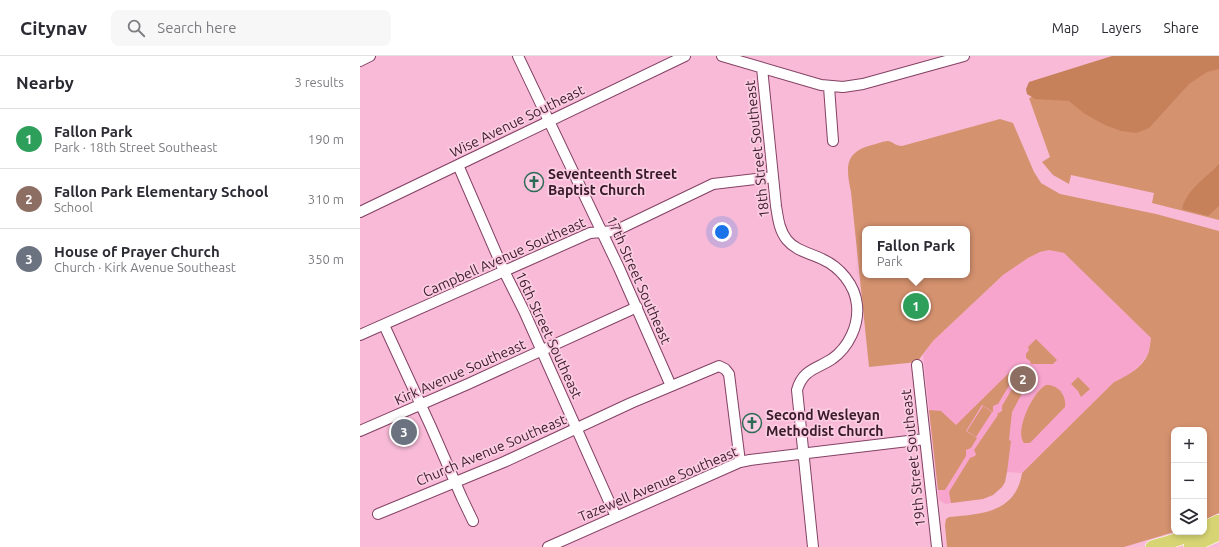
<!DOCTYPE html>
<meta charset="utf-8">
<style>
body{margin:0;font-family:Ubuntu,sans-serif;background:#f7f7f7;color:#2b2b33}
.controls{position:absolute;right:12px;bottom:12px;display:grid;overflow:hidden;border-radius:8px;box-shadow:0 2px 6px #0003}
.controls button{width:36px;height:36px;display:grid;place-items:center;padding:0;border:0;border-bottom:1px solid #e1e1e2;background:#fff;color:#2b2b33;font:20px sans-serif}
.you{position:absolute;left:362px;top:176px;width:14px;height:14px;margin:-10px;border:3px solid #fff;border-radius:50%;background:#1a73e8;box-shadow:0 0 0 6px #1a73e833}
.badge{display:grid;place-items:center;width:26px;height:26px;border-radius:50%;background:#7c3aed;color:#fff;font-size:13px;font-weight:700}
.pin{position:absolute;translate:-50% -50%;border:2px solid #fff;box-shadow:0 1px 4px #0006}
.popup{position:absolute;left:502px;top:170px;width:108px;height:52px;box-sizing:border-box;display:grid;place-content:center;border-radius:8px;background:#fff;filter:drop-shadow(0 1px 3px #0005);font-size:13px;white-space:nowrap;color:#7c7c81}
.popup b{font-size:15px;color:#2b2b33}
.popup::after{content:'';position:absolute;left:50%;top:100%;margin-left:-8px;border:8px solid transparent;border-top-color:#fff}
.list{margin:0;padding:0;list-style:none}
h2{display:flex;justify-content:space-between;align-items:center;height:52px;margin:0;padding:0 16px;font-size:17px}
h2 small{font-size:13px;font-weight:400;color:#7c7c81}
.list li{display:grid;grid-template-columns:26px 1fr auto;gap:12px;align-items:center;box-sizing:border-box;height:60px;padding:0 16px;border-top:1px solid #e1e1e2}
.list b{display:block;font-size:15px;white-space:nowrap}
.list p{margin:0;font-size:13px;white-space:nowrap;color:#7c7c81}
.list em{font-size:13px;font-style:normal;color:#7c7c81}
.icon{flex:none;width:22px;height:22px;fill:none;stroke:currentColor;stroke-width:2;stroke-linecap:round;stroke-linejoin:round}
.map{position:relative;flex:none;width:859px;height:491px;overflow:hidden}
header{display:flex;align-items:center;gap:24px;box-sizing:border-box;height:56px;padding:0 20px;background:#fff;border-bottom:1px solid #e1e1e2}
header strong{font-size:19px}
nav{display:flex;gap:22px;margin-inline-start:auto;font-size:14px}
.search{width:280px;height:36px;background:#f7f7f7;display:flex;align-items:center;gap:10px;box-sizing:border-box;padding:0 14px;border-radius:8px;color:#7c7c81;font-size:15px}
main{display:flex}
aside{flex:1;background:#fff}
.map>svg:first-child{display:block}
.built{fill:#f8a5ce}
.green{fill:#d5926f;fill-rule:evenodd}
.forest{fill:#c6805a}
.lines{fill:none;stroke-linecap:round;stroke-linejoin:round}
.minor-casing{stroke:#834164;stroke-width:12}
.major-casing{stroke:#fff;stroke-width:14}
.minor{stroke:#fff;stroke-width:10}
.major{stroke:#d7d573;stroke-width:13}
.labels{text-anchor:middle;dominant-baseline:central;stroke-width:3.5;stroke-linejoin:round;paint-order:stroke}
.street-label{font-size:14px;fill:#381b2a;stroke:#fccce2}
.poi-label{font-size:14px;font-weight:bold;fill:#381b2a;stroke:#fccce2;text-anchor:start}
</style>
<header>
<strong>Citynav</strong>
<div class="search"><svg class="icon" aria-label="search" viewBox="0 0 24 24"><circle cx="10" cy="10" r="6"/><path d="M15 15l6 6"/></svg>Search here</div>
<nav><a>Map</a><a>Layers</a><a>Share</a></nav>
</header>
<main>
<aside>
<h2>Nearby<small>3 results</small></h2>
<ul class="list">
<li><span class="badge" style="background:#2e9e5b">1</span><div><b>Fallon Park</b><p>Park · 18th Street Southeast</p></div><em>190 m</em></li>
<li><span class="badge" style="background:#8d6e63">2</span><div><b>Fallon Park Elementary School</b><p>School</p></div><em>310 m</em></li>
<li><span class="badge" style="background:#6b7280">3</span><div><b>House of Prayer Church</b><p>Church · Kirk Avenue Southeast</p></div><em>350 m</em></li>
</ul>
</aside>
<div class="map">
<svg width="859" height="491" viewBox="0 0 859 491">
<rect width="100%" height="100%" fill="#f8bad7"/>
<!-- built -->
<path class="built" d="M689 194 704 197 791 282 788 298 779 310 769 319 754 326 662 417 646 416 645 426 642 431 633 439 623 443 585 448 579 444 563 299 573 285 643 219 668 202 680 196Z"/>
<!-- green -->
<path class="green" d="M797 0H859V164L792 147 794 137 711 119 709 128 693 119 682 106 690 101 669 42Z
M640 63 653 67 674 116 681 127 700 138 796 158 859 175V457L844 464V374H814V476L764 491H587L585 469 586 463 589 461C621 458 656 457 662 417L754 326C767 320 782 312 788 298 790 293 790 287 791 282L704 197 689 194 680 196 668 202 643 219 573 285 557 306 509 311 491 136C486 112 484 96 512 89 517 88 523 85 528 85 534 86 535 90 542 90ZM505 173H607V219H505Z
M676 283 697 304 693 308H671L670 305 666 302V298L669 294 668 291Z
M657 309 659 313 638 348 633 350V356L622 349 606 375 617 382 611 392 606 394V400L585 434H578L569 354 581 355 596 369Z
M662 316H664L665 332 652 356 649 384 651 385 647 416 645 426 642 431 633 439 623 443 591 447 589 436 610 402 615 400 616 398 614 394 638 359 637 358 642 355V350Z
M718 321 730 333 721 341 718 335 711 328Z
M686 329C698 328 707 340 705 351L671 386 669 387H664C654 376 673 335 686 329Z
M623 350 632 356 616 381 607 375Z"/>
<!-- forest -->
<path class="forest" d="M752 0H859V13L847 16 829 28 789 72 776 77 761 75 745 69 725 58 709 45 675 43 667 38 666 33 669 26Z
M859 108V150L848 160 822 153C827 133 846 122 859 108Z"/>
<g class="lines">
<defs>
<path id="minor" d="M158 0 259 212 311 330
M362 0 461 29 483 31 503 28 604 0
M0 5 10 0
M402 12 416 150C418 162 419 174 427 184 436 195 450 197 462 203 480 211 495 229 497 249 499 269 489 291 472 303 457 313 443 313 437 334L453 491
M469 31 473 85
M98 109 144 215 164 255 256 461
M0 156 325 0
M24 269 71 371 102 442 113 465
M0 279 230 177 255 175 353 128 413 121
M557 309 577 491
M0 375 108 328 277 251
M18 458 144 406 271 347 359 310 365 313 369 318 380 406
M188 491 380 406 390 404 565 383"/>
<path id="major" d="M844 472 859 465
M792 491 819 483 835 476
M830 491 859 478"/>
</defs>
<!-- minor casing -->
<use href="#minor" class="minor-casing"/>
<!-- major casing -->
<use href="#major" class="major-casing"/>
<!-- minor -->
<use href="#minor" class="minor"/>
<!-- major -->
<use href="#major" class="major"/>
</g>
<!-- icons -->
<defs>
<symbol id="church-ring" viewBox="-11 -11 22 22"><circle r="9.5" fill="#fccce2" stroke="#2e6b56" stroke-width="1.5"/><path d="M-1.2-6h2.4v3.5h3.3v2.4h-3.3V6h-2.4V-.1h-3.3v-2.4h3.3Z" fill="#2e6b56"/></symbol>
</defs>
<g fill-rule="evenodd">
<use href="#church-ring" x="163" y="115" width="22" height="22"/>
<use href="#church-ring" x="381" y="356" width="22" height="22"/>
</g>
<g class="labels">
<!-- street labels -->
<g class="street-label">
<text transform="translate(157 65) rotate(-26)">Wise Avenue Southeast</text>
<text transform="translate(397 93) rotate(-96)">18th Street Southeast</text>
<text transform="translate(144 201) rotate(-24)">Campbell Avenue Southeast</text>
<text transform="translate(279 224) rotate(66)">17th Street Southeast</text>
<text transform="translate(189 279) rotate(65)">16th Street Southeast</text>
<text transform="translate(100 316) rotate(-24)">Kirk Avenue Southeast</text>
<text transform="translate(131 394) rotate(-23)">Church Avenue Southeast</text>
<text transform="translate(553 402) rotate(-96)">19th Street Southeast</text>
<text transform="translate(298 428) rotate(-23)">Tazewell Avenue Southeast</text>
</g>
<!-- poi labels -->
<g class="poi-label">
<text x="188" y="118">Seventeenth Street<tspan x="188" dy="16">Baptist Church</tspan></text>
<text x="406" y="359">Second Wesleyan<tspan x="406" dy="16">Methodist Church</tspan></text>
</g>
</g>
</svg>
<div class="controls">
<button>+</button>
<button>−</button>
<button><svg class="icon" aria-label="layers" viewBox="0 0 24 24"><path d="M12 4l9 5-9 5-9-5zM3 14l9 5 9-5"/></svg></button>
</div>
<div class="you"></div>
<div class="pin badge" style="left:556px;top:250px;background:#2e9e5b">1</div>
<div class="popup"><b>Fallon Park</b>Park</div>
<div class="pin badge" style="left:663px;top:323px;background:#8d6e63">2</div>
<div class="pin badge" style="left:44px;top:376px;background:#6b7280">3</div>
</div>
</main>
